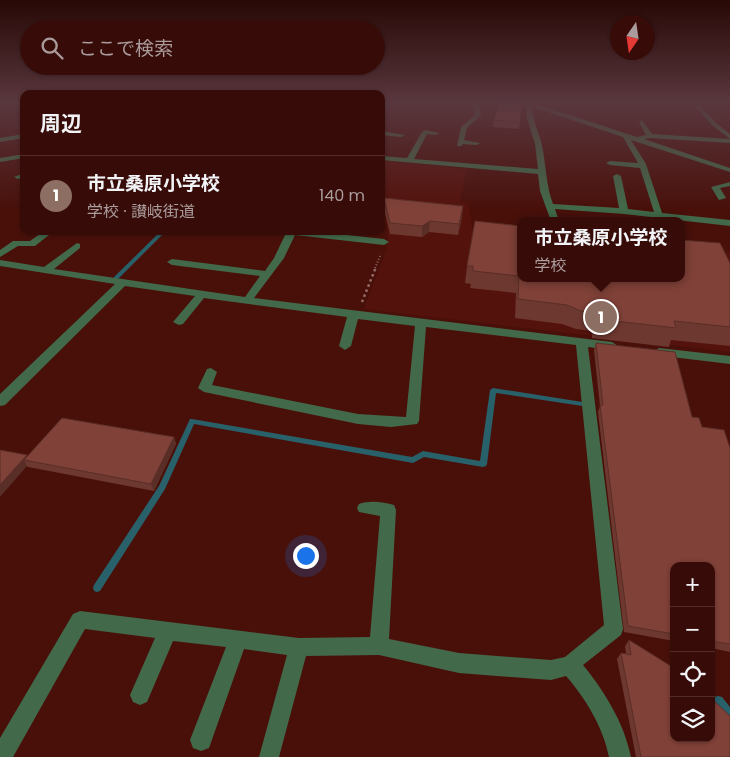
<!DOCTYPE html>
<html lang="ja">
<meta charset="utf-8">
<style>
body{margin:0;font-family:Poppins,"Noto Sans JP",sans-serif;background:#3e1512;color:#f1f3f6}
.controls{position:absolute;right:15px;bottom:15px;display:grid;overflow:hidden;border-radius:10px;box-shadow:0 1px 4px #0004}
.controls button{width:45px;height:45px;display:grid;place-items:center;padding:0;border:0;border-bottom:1px solid #512c29;background:#370c08;color:#f1f3f6;font:25px sans-serif}
.compass{position:absolute;left:610px;top:15px;width:45px;height:45px;border-radius:50%;background:#370c08;box-shadow:0 1px 4px #0004;rotate:193deg}
.you{position:absolute;left:305px;top:555px;width:18px;height:18px;margin:-12px;border:4px solid #fff;border-radius:50%;background:#1a73e8;box-shadow:0 0 0 8px #1a73e833}
.badge{display:grid;place-items:center;width:32px;height:32px;border-radius:50%;background:#54cadd;color:#fff;font-size:16px;font-weight:700}
.pin{position:absolute;translate:-50% -50%;border:2px solid #fff;box-shadow:0 1px 5px #0006}
.popup{position:absolute;left:517px;top:217px;width:168px;height:65px;box-sizing:border-box;display:grid;place-content:center;border-radius:10px;background:#370c08;filter:drop-shadow(0 1px 4px #0005);font-size:16px;white-space:nowrap;color:#aa9b9c}
.popup b{font-size:19px;color:#f1f3f6}
.popup::after{content:'';position:absolute;left:50%;top:100%;margin-left:-10px;border:10px solid transparent;border-top-color:#370c08}
.list{margin:0;padding:0;list-style:none}
h2{display:flex;justify-content:space-between;align-items:center;height:65px;margin:0;padding:0 20px;font-size:21px}
h2 small{font-size:16px;font-weight:400;color:#aa9b9c}
.list li{display:grid;grid-template-columns:32px 1fr auto;gap:15px;align-items:center;box-sizing:border-box;height:80px;padding:0 20px;border-top:1px solid #512c29}
.list b{display:block;font-size:19px;white-space:nowrap}
.list p{margin:0;font-size:16px;white-space:nowrap;color:#aa9b9c}
.list em{font-size:16px;font-style:normal;color:#aa9b9c}
.icon{flex:none;width:28px;height:28px;fill:none;stroke:currentColor;stroke-width:2;stroke-linecap:round;stroke-linejoin:round}
.map{position:relative;flex:none;width:730px;height:757px;overflow:hidden}
.search{position:absolute;background:#370c08;box-shadow:0 1px 4px #0004;left:20px;top:20px;width:365px;height:55px;display:flex;align-items:center;gap:12px;box-sizing:border-box;padding:0 18px;border-radius:28px;color:#aa9b9c;font-size:19px}
.panel{position:absolute;background:#370c08;box-shadow:0 1px 4px #0004;left:20px;top:90px;width:365px;height:145px;border-radius:10px}
.map>svg:first-child{display:block}
.built{fill:#54120c}
.lines{fill:none;stroke-linecap:round;stroke-linejoin:round}
.stream{fill:#29616a;fill-rule:evenodd}
.path-far1{stroke:#946c67;stroke-width:2;stroke-dasharray:1 2;stroke-linecap:butt}
.path{stroke:#946c67;stroke-width:2.5;stroke-dasharray:2.5 3;stroke-linecap:butt}
.street{fill:#42694a;fill-rule:evenodd}
.wall{fill:#6d3830}
.shaded-wall{fill:#592e27}
.building{fill:#7f4138;stroke:#592e27}
</style>
<div class="map">
<svg width="730" height="757" viewBox="0 0 730 757">
<rect width="100%" height="100%" fill="#49100a"/>
<!-- built -->
<path class="built" d="M381 160 467 169 460 202 468 203 473 231 521 235V278H681L688 248 730 252V352L364 309 388 246 387 223 381 222Z"/>
<g class="lines">
<!-- stream -->
<path class="stream" d="M396 103H400L385 108 383 113 381 114 383 106Z
M161 231H166L118 279H114V277Z
M493 388 589 403 592 405 589 407 496 393 487 464 486 466 483 467 424 457 413 463 194 424 165 489 100 591 97 592 94 591 93 588 94 585 159 486 190 419H192L412 457 423 451 480 461 490 390Z
M718 696 722 697 730 707V720C723 717 716 708 713 701L714 697Z"/>
<!-- path-far1 -->
<path class="path-far1" d="M375 268 381 254"/>
<!-- path -->
<path class="path" d="M362 302 376 267"/>
<!-- street -->
<path class="street" d="M473 103H479L481 115 467 128 464 140 480 143 477 145 463 144 461 146H457L461 127 475 115Z
M524 103H533L637 137 646 135 639 122 642 120 652 134 730 139V143L650 138 644 139 730 168V172L631 140 646 164 662 213 730 220V226L624 214 555 209 559 221H551L540 191 538 174 381 160V156L407 158 422 132 425 130 439 133 436 135 427 134 414 159 538 169 535 144 526 115 527 105ZM533 107 623 137 638 163 610 161 606 163 610 165 640 168 654 212 628 209 621 176 617 174 613 176 619 208 553 204C546 185 546 165 542 145 539 132 532 121 533 107Z
M692 103H698L716 123 730 134V139L712 125Z
M381 131 405 135 402 137 381 135Z
M24 134V138L0 142V138Z
M24 154V158L0 162V158Z
M24 173V178L18 179 14 177Z
M730 182V186L720 188 726 198 719 200 711 187Z
M44 231H54L35 246H18L0 257V250L13 241H30Z
M287 231H310L384 239 389 242 384 245 295 235 284 258 254 298 612 342 618 346 612 350 588 347 623 629 621 635 583 665C605 692 624 723 631 757H609C603 727 586 699 566 676L551 680 459 673 379 655 306 656 279 757H259L287 655 244 649 209 748 201 751 193 748 190 740 226 647 173 641 147 702 140 705 133 702 130 695 155 638 85 629 13 757H0V738L73 614 80 611 299 638 370 637 380 516 359 512 357 508 359 504C369 500 384 502 394 505L396 510 389 639 459 653 551 660 565 657 604 625 576 345 426 327 419 421 417 424 391 427 358 424 204 392 198 388 207 369 211 368 217 372 212 385 358 414 406 417 415 326 358 319 351 346 345 350 339 346 347 317 204 298 183 324 179 325 173 322 195 296 125 286 5 405 0 406V394L115 284 0 266V260L44 267 77 243 80 244V248L54 269 245 297 260 276 172 265 167 262 172 259 265 271 274 258Z
M659 348 730 356V364L655 355 653 352Z"/>
</g>
<!-- wall -->
<path class="wall" d="M494 120 520 122 519 129 493 127Z
M384 198 462 217 458 235 429 232 422 237 390 234 384 209Z
M730 263V346L671 340 669 347 592 338V331L576 329 562 324 515 318 516 293 470 288 471 284 465 283 467 266Z
M596 343 692 417 702 427 730 448V652L711 648V566H674V641L624 632 598 412 600 406 594 350Z
M174 437 176 444 154 491 28 467 27 466 0 450 28 456Z
M629 640 730 757H636L617 659 621 653 626 654 625 646Z"/>
<!-- shaded-wall -->
<path class="shaded-wall" d="M463 206 462 217 458 235 459 224Z
M430 221 429 232 422 237V226Z
M174 437 176 444 154 491 151 484Z
M27 455 30 462 24 460 27 466 0 497V485Z"/>
<!-- building -->
<path class="building" d="M499 103H522L520 122 494 120Z
M384 198 463 206 459 224 430 221 422 226 390 223Z
M475 221 521 226V278H681V240L720 243 730 263V327L674 321 676 328 598 319 597 312 581 311 567 305 518 299 519 276 473 271V266H467Z
M596 343 675 352 692 417 699 418 702 427 724 430 730 448V644L711 641V566H674V634L628 626 600 405H603Z
M62 418 174 437 151 484 24 460Z
M0 450 27 455 0 485Z
M629 640 674 668V738H711V698L730 716V757H641L621 653 631 655Z"/>
<!-- sky -->
<linearGradient id="sky" x2="0" y2="1"><stop stop-color="#280906"/><stop offset="0.49" stop-color="#59373e"/><stop offset="1" stop-color="#59373e" stop-opacity="0"/></linearGradient>
<rect width="730" height="209" fill="url(#sky)"/>
</svg>
<div class="controls">
<button>+</button>
<button>−</button>
<button><svg class="icon" aria-label="locate" viewBox="0 0 24 24"><circle cx="12" cy="12" r="6"/><path d="M12 2v4M12 18v4M2 12h4M18 12h4"/></svg></button>
<button><svg class="icon" aria-label="layers" viewBox="0 0 24 24"><path d="M12 4l9 5-9 5-9-5zM3 14l9 5 9-5"/></svg></button>
</div>
<svg class="compass" viewBox="-18 -18 36 36"><path d="M0-13l5 13h-10z" fill="#e53935"/><path d="M0 13l5-13h-10z" fill="#aa9b9c"/></svg>
<div class="you"></div>
<div class="pin badge" style="left:601px;top:317px;background:#8d6e63">1</div>
<div class="popup"><b>市立桑原小学校</b>学校</div>
<div class="search"><svg class="icon" aria-label="search" viewBox="0 0 24 24"><circle cx="10" cy="10" r="6"/><path d="M15 15l6 6"/></svg>ここで検索</div>
<section class="panel">
<h2>周辺<small></small></h2>
<ul class="list">
<li><span class="badge" style="background:#8d6e63">1</span><div><b>市立桑原小学校</b><p>学校 · 讃岐街道</p></div><em>140 m</em></li>
</ul>
</section>
</div>
